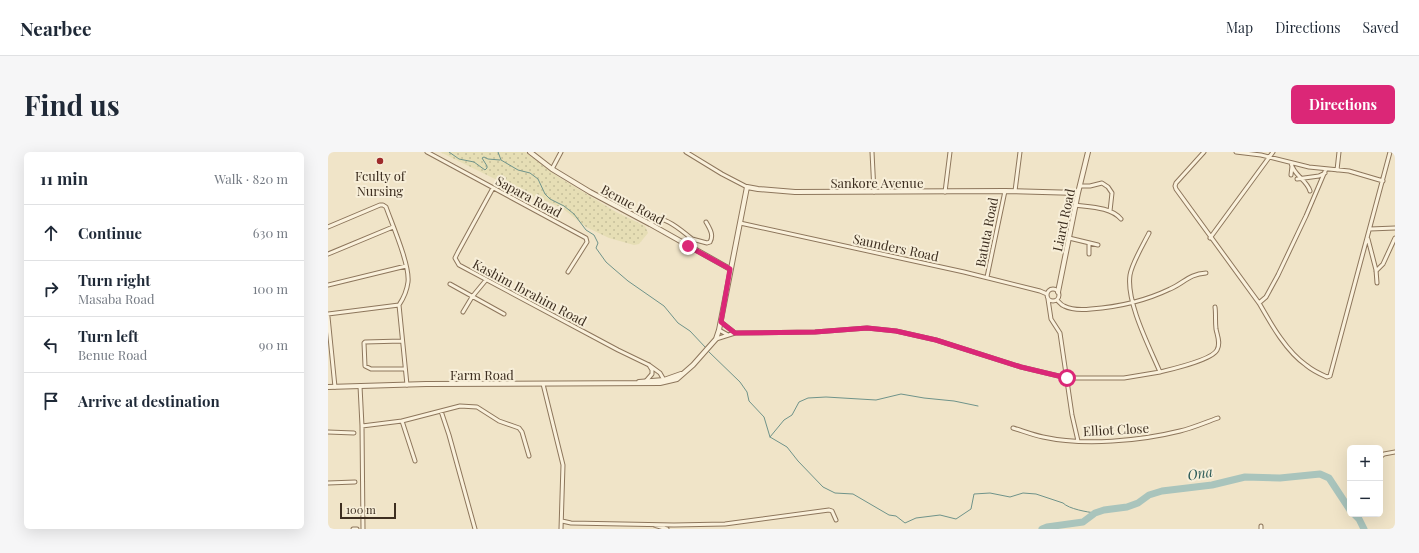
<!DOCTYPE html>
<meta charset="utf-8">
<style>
body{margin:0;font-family:"Playfair Display",serif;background:#f6f6f7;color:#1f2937}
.controls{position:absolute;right:12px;bottom:12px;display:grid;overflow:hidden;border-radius:6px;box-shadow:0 4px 16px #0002}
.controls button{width:36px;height:36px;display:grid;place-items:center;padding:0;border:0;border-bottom:1px solid #e0e1e3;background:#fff;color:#1f2937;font:20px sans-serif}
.scale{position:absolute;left:12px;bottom:10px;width:56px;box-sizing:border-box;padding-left:4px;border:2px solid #3d2e20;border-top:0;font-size:11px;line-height:14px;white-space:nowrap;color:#3d2e20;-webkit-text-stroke:3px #f7eed8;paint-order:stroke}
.stop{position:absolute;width:12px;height:12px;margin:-9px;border:3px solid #db2777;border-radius:50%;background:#fff}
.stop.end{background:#db2777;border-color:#fff;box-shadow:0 1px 4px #0008}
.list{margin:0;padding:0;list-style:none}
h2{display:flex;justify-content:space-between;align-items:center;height:52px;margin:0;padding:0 16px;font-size:17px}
h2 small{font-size:13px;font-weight:400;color:#747a83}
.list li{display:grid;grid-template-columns:26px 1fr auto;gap:12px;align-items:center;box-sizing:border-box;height:56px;padding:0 16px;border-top:1px solid #e0e1e3}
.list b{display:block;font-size:15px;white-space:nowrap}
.list p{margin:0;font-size:13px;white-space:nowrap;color:#747a83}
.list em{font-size:13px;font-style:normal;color:#747a83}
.icon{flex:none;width:22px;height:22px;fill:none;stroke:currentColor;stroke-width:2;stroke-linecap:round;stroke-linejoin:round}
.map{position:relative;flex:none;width:1067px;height:377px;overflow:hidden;border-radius:6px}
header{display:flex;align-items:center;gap:24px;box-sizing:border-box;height:56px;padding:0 20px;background:#fff;border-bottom:1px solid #e0e1e3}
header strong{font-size:19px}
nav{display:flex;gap:22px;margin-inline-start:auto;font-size:14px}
.intro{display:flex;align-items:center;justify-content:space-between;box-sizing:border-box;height:96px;padding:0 24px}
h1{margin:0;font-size:28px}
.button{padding:10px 18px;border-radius:6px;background:#db2777;color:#fff;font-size:14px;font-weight:700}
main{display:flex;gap:24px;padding:0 24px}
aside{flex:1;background:#fff;border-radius:6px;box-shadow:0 4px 16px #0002}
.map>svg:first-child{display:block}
.farmland{fill:url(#farmland-dots)}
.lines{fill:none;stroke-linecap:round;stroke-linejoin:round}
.stream{stroke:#6f938a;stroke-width:1}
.river{stroke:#a9c4bc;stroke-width:7}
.minor-casing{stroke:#8d765c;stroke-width:5}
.tertiary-casing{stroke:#8d765c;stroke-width:6}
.minor{stroke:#faf1dc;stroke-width:3}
.tertiary{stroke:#faf1dc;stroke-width:4}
.route{stroke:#db2777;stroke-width:5}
.poi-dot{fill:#9e2a2b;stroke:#f7eed8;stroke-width:1.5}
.labels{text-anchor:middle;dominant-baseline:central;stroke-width:4;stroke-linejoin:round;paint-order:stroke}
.poi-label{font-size:13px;fill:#3d2e20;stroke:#f7eed8}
.street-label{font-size:13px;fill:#3d2e20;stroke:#f7eed8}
.water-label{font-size:14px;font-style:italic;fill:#2f5d5a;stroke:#f7eed8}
</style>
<header>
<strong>Nearbee</strong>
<nav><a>Map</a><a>Directions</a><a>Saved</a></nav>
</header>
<div class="intro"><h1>Find us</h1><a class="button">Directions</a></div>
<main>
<aside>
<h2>11 min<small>Walk · 820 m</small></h2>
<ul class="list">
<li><svg class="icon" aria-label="ahead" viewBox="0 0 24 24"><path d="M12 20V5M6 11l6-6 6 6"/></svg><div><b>Continue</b></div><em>630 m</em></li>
<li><svg class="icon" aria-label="right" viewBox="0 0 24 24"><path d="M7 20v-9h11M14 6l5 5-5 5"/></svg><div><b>Turn right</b><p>Masaba Road</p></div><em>100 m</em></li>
<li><svg class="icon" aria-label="left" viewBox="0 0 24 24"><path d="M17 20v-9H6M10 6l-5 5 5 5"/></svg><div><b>Turn left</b><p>Benue Road</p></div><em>90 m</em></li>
<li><svg class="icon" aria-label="arrive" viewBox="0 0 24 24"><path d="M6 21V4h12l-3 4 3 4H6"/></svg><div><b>Arrive at destination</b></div></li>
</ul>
</aside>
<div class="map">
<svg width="1067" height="377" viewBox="0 0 1067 377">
<defs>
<pattern id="farmland-dots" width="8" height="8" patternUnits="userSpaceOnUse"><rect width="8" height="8" fill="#e6deb5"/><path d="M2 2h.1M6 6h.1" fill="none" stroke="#c6bf9b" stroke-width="1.8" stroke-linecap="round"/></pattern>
</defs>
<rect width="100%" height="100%" fill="#f0e4c8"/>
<!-- farmland -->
<path class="farmland" d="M112 0H197L229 24 288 60 317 74 320 81 311 92 306 93 281 86 258 75 234 56 169 28Z"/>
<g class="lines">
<!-- stream -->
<path class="stream" d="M121 0 131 7 146 10 157 18 159 16V14L154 6 156 5 160 7 172 8
M170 0 173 8 190 18 202 21 210 27 217 42 222 47 236 54 246 62 258 78 266 83 270 91 268 96 278 110 286 117 300 129 336 154 350 171 362 179 378 196
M380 199 412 230 419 240 421 249 436 265 442 285 459 295 470 309 495 335 507 341 525 342 561 363 568 364 577 371 588 366 612 363 628 367 643 357 646 342 662 341 682 345 695 341 708 342 735 351C741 357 759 360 767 361
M442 285 456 268 464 263 471 250 480 246 498 245 548 248 573 242 596 246 626 249 650 254"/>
<!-- river -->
<path class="river" d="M1026 362 1031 367 1036 377
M714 377 719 375 755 370 767 361 776 358 799 355 810 351 821 343 834 339 884 333 917 325 952 326 992 322 1001 326 1022 358"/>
<defs>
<path id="minor" d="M99 0 258 86 259 90 240 120
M358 0 394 22 419 35
M544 0 546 40
M876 0 848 31 847 34 848 37 931 151 938 145 950 123 978 64 998 17
M908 0 933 3 981 15 1021 19 1055 29
M963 11C965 23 979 28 982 39
M224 17 233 0
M1009 18 1011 0
M963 23 964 14
M969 27 991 24 997 21
M752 34H762L774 31 780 35 784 41 782 59
M165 36 130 100 127 106 131 113 290 198 321 213 332 221 336 228
M687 39 692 0
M617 40 622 0
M747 53C762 55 783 55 793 67
M412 71 636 120 712 139 719 142
M322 72C325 70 327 68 330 67 339 66 357 81 364 87L360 94
M0 75 52 53H55L58 55C64 72 82 113 80 130 79 138 75 147 71 153L79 233
M1042 77 1067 76
M741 86 770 93
M882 86 945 0
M364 87 379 91 382 90C386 83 382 77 378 70
M1040 87 1048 118 1049 131
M0 102 65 75
M761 102V92
M1048 119 1055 112 1067 86
M659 125 677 39
M122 132 176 162
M0 133 78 114
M719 143a6 6 0 1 1 12 0a6 6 0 1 1-12 0Z
M720 147 723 167 732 181 744 263 750 289
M729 148C731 150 733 153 736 154 744 158 754 158 763 157 791 155 817 149 842 137 856 131 861 122 878 121
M931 151C943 172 958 199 978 213 984 218 992 222 999 225L1002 224 1062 0
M135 160 144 145 158 128
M0 162 71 153
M0 165 7 235
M393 170 407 181
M391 178 400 183
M388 187 407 181 487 180 539 176 568 179 608 188 693 215 739 226H796L832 220C821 194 798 150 802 123 804 111 815 93 821 81
M74 189 37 190 36 191 37 214 43 217H77
M832 220C844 217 884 208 889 198 893 191 889 183 888 177 887 169 888 162 887 155
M318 229 324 222V218L321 213
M215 232 235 313 233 377
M32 234 34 274 35 377
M113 259 121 283 147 377
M74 269 87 309
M34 274 74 269 132 254 149 255 171 269 191 276 194 280 201 304
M685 276C695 279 705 283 715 285 756 294 812 289 852 279 865 276 878 270 890 266
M0 280 26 281
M1052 305 1056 302 1067 300
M0 331 27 330
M234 369 243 371 346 373 397 372 501 358 504 359 508 368
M326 373 339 377
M933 374V377
M25 377H29"/>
<path id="tertiary" d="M202 0 224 17 262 40 322 72 402 117
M730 140 750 41 760 0
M311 230 336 228 353 222
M0 235 98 232 332 231 349 227 365 213 388 187 391 178 419 35 430 37 467 40 677 39 750 41"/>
</defs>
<!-- minor casing -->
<use href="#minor" class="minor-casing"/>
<!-- tertiary casing -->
<use href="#tertiary" class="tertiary-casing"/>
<!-- minor -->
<use href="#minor" class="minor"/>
<!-- tertiary -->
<use href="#tertiary" class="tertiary"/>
</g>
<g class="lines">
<!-- route -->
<path class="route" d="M360 94 402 117 393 170 407 181 487 180 539 176 568 179 608 188 693 215 739 226"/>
</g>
<!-- markers -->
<circle class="poi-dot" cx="52" cy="9" r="4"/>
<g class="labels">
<!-- poi labels -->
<g class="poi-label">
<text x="52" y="23">Fculty of<tspan x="52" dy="15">Nursing</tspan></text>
</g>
<!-- street labels -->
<g class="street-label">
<text x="549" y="30">Sankore Avenue</text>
<text transform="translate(201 44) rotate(28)">Sapara Road</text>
<text transform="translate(305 52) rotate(28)">Benue Road</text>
<text transform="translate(735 68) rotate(-78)">Liard Road</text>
<text transform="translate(658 80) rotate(-79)">Batuta Road</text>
<text transform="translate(568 95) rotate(12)">Saunders Road</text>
<text transform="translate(202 140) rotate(28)">Kashim Ibrahim Road</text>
<text x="154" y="222">Farm Road</text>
<text transform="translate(788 277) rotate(-3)">Elliot Close</text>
</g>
<!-- water labels -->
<g class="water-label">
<text transform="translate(872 321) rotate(-9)">Ona</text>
</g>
</g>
</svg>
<div class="controls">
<button>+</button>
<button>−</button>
</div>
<div class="scale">100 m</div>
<div class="stop" style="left:739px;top:226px"></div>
<div class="stop end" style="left:360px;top:94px"></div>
</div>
</main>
